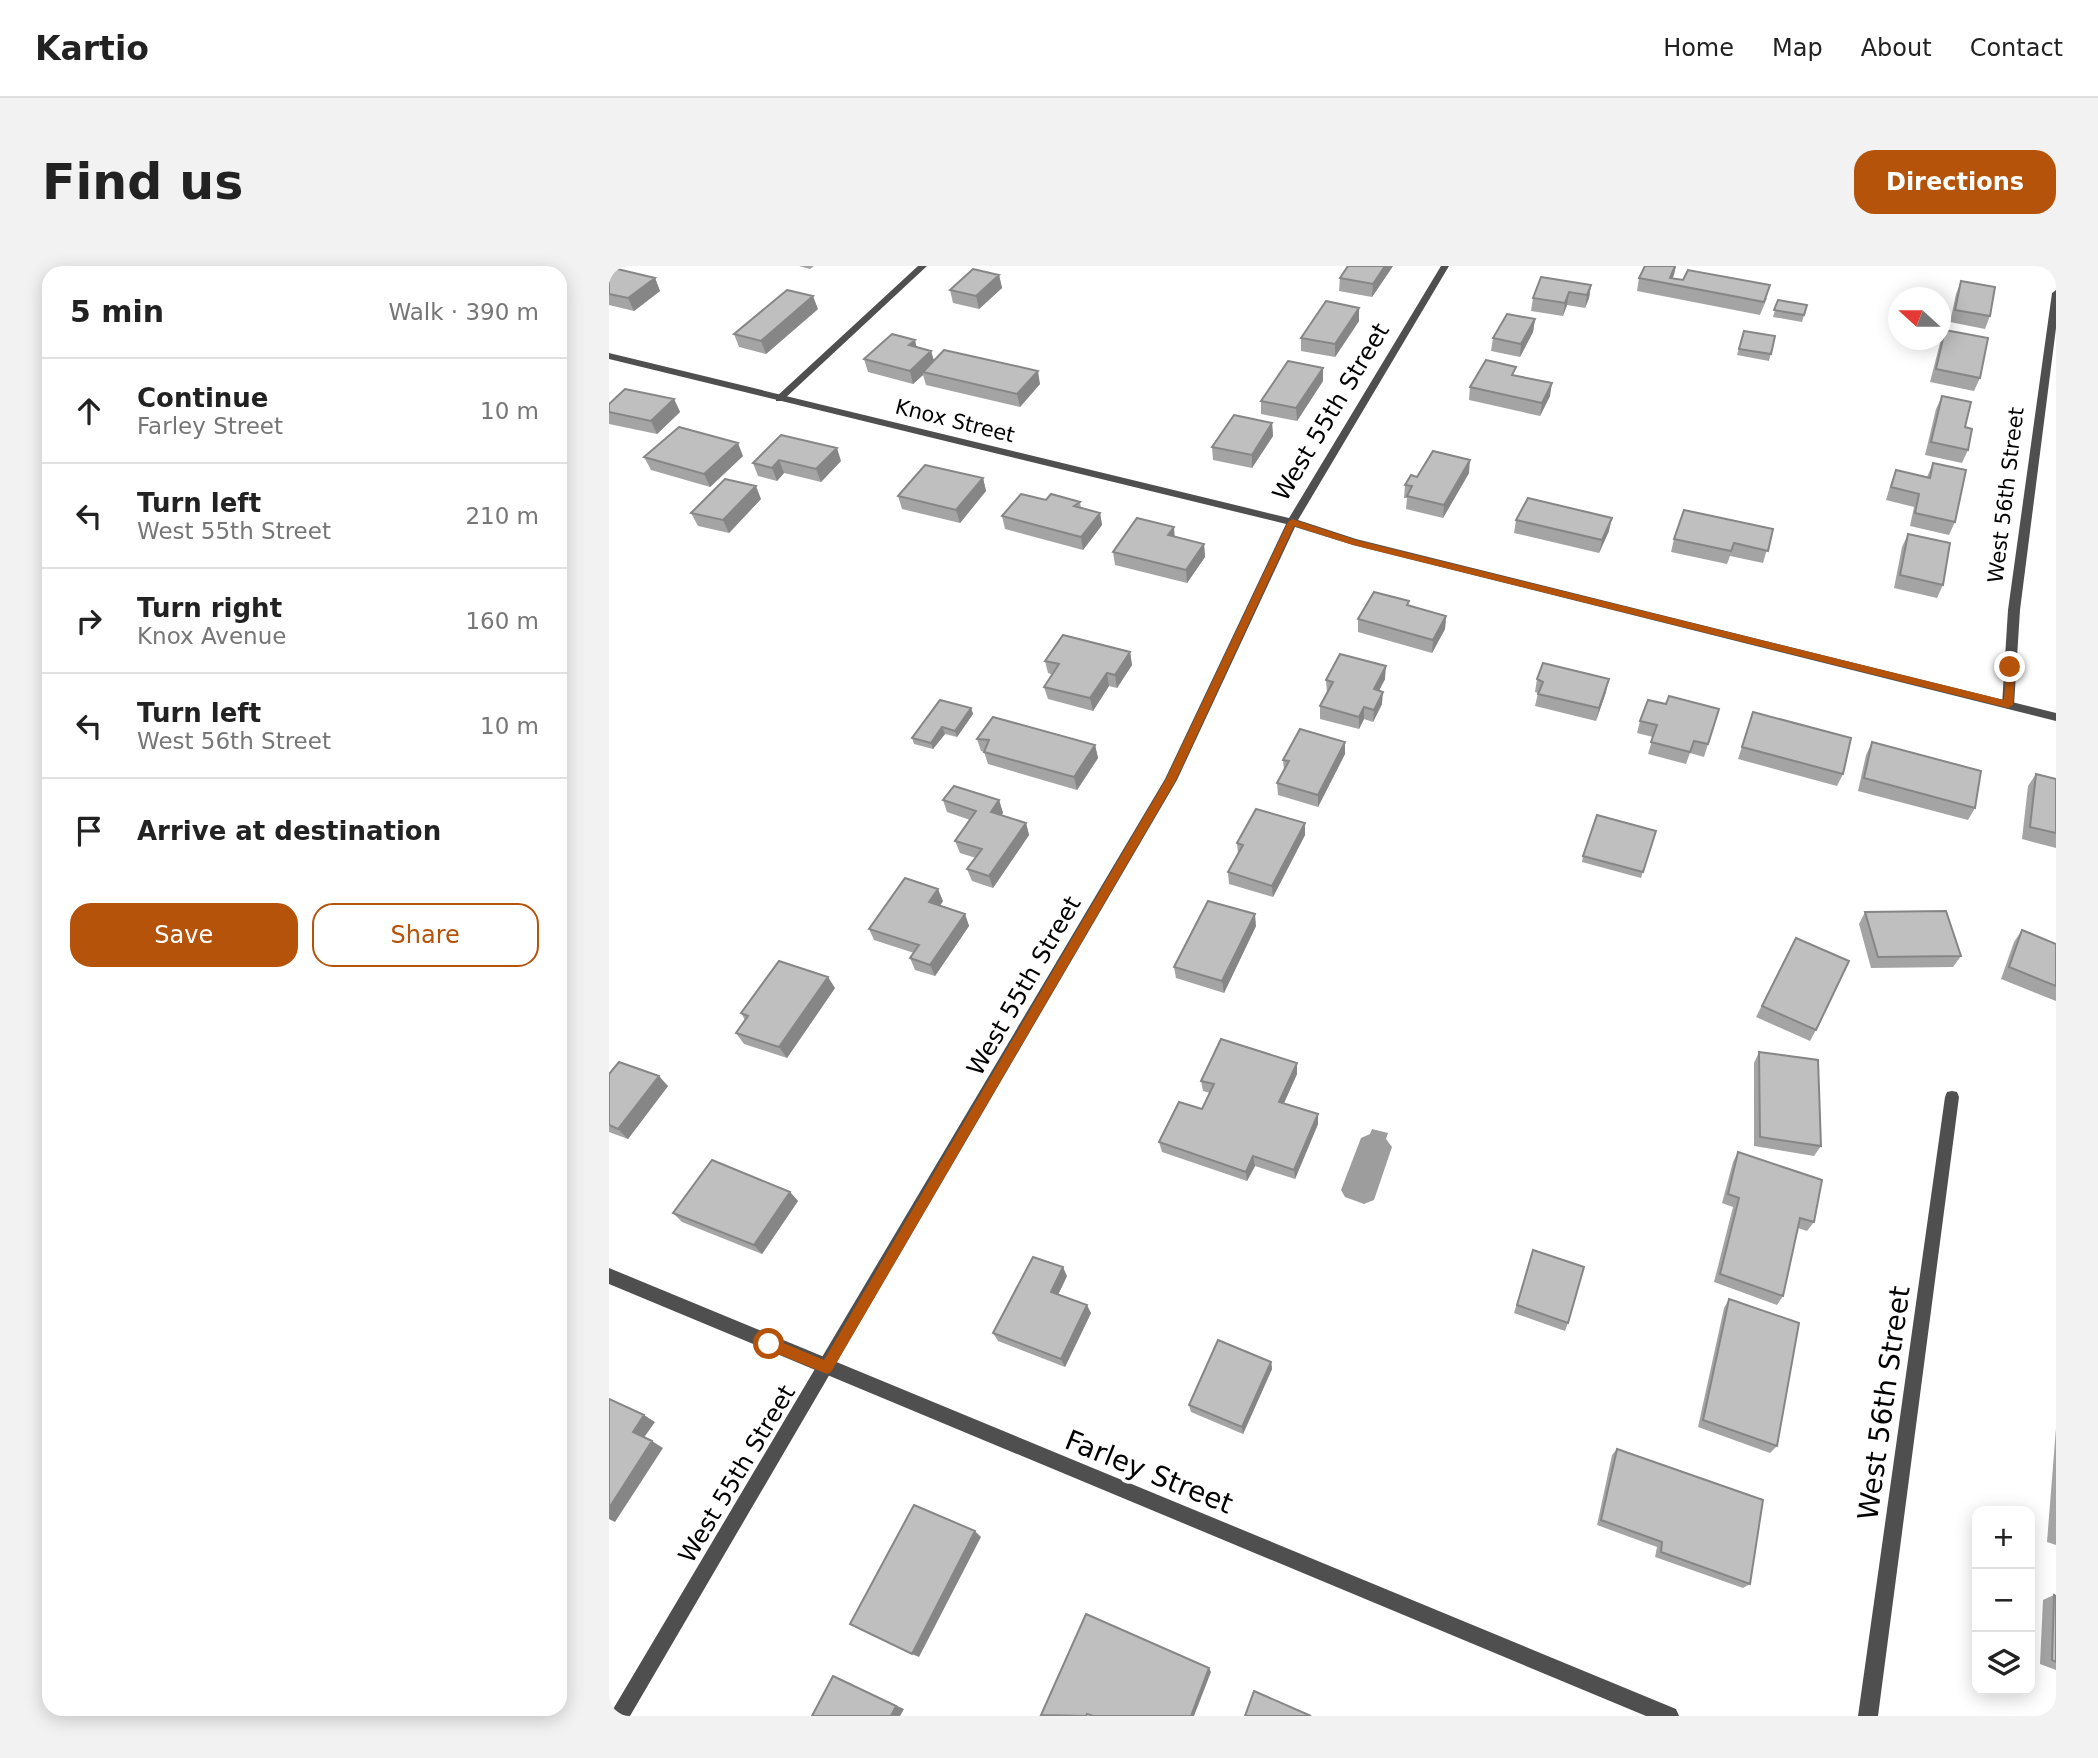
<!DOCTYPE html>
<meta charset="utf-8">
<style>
body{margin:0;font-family:"DejaVu Sans",sans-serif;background:#f2f2f2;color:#222}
.controls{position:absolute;right:21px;bottom:21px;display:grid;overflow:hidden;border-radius:14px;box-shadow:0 4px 18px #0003}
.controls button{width:63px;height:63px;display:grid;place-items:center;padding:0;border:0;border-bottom:2px solid #e0e0e0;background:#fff;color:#222;font:35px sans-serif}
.compass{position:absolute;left:1279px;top:21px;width:63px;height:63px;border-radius:50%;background:#fff;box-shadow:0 4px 18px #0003;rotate:291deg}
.stop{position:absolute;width:21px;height:21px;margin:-16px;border:5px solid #b45309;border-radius:50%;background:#fff}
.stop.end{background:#b45309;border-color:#fff;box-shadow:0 2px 7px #0008}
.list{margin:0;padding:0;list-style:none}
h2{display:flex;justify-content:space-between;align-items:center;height:91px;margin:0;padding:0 28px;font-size:30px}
h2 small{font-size:23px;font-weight:400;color:#767676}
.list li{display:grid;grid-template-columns:46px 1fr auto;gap:21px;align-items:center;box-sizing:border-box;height:105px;padding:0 28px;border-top:2px solid #e0e0e0}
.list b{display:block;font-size:26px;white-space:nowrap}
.list p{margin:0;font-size:23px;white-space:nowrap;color:#767676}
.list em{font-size:23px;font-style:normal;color:#767676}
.actions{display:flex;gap:14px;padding:21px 28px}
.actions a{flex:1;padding:16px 0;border:2px solid #b45309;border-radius:21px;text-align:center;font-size:24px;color:#b45309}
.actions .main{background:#b45309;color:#fff}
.icon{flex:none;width:38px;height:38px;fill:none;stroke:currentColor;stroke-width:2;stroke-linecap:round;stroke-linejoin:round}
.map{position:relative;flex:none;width:1447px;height:1450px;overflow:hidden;border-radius:21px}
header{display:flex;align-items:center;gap:42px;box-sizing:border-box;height:98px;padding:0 35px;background:#fff;border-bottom:2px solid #e0e0e0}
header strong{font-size:33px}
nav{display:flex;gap:38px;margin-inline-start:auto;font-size:24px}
.intro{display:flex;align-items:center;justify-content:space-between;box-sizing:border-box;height:168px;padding:0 42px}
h1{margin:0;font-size:49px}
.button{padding:18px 32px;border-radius:21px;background:#b45309;color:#fff;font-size:24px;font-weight:700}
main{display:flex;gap:42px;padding:0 42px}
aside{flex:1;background:#fff;border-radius:21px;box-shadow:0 4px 18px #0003}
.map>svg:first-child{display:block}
.water{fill:#9d9d9d}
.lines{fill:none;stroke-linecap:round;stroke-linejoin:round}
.minor{fill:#4f4f4f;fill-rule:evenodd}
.tertiary{fill:#4f4f4f;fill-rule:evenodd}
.wall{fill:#a4a4a4}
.shaded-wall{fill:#868686}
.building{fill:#bfbfbf;stroke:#868686;stroke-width:2}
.route{fill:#b45309}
.labels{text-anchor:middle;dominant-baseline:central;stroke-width:7;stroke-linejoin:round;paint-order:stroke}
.far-street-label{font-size:21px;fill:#000;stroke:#fff}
.street-label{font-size:24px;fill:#000;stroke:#fff}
.near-street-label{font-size:28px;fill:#000;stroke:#fff}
</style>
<header>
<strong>Kartio</strong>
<nav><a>Home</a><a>Map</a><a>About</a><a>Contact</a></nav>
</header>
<div class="intro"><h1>Find us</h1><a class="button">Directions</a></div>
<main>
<aside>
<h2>5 min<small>Walk · 390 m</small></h2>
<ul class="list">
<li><svg class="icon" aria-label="ahead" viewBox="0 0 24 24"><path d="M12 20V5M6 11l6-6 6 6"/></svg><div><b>Continue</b><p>Farley Street</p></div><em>10 m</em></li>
<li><svg class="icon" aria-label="left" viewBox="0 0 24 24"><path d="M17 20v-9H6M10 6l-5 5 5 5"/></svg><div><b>Turn left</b><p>West 55th Street</p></div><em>210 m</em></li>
<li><svg class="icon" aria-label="right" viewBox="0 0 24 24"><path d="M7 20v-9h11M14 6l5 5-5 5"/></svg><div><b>Turn right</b><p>Knox Avenue</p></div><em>160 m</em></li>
<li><svg class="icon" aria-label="left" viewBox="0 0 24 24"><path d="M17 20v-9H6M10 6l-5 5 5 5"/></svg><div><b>Turn left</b><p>West 56th Street</p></div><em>10 m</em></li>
<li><svg class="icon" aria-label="arrive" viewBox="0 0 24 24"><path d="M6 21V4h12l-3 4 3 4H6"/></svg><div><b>Arrive at destination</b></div></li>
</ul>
<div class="actions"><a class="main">Save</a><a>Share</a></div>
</aside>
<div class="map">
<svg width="1447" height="1450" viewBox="0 0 1447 1450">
<rect width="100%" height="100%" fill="#fff"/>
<!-- water -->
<path class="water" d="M763 863 779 867 777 873 783 881 765 934 755 938 736 931 732 924 752 872 761 868Z"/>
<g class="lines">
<!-- minor -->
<path class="minor" d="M309 0H318L173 135H167V131Z
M1447 24V62L1411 344 1405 439 1399 443 1393 439 1399 344 1443 27Z
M1343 825 1348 826 1350 831 1269 1450H1249L1336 831 1338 826Z
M0 1002 1067 1443 1070 1450H1037L0 1018Z"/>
<!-- tertiary -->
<path class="tertiary" d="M832 0H840L689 254 747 273 1447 447V455L744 279 686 261 568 514 21 1450H0L556 513 677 258 0 93V87L680 252Z"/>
</g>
<!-- wall -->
<path class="wall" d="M190 0H205L201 3Z
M784 0 763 31 730 25 731 12Z
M1036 0H1067L1063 12 1158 32 1151 49 1028 25 1030 12Z
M0 1 46 12 51 25 25 45 0 39Z
M390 9 393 22 370 43 344 37 341 24Z
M1352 15 1381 50 1376 63 1341 56 1347 28Z
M982 19 980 32 976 42 958 39 954 50 922 45 924 32Z
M1169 34 1198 39 1193 56 1164 51Z
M209 43 157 88 130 81 125 68Z
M926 53 924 66 911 91 882 85 884 72Z
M750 55 726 91 692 85V72Z
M1336 64 1371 112 1365 125 1321 116 1331 77Z
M1135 65 1166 70 1160 95 1128 89Z
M308 81 322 85 325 95 431 118 411 141 317 119 314 109 304 118 259 106 255 93Z
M714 115 688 155 652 148V135Z
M861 121 941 130 931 150 860 134Z
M1333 130 1356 161 1359 184 1353 197 1316 189 1327 143Z
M65 133 71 146 48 168 0 158V138Z
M663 157 664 170 643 202 604 194 603 181Z
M172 169 232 195 212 216 175 207 168 215 149 210 144 197Z
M134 190 101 221 42 204 35 191Z
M1324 197 1346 256 1340 269 1301 260 1305 241 1277 234 1282 217 1287 204 1318 211Z
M860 207 834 252 797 243 798 232H795L796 219 808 211Z
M374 212 377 225 351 257 293 243 289 230Z
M152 233 120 267 89 260 82 247Z
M437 234 471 236 472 242 491 247 493 259 474 284 396 263 393 250Z
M907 254 1000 265 990 287 905 267Z
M1164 263 1154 297 1121 290 1118 298 1062 286 1065 273Z
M1299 268 1334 319 1328 332 1285 322 1293 281Z
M566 271 595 278 596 291 578 317 506 299 504 286Z
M800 340 837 350 836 363 823 387 749 366V353Z
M521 386 523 399 508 422 500 420 484 445 439 433 435 421 444 409 439 407 436 395Z
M776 413 770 425 773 438 764 456 755 453 750 463 711 453V440L718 427 717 414Z
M928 413 997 426 987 455 926 440 929 427 926 426Z
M1057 438 1110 443 1095 491 1081 487 1077 498 1039 488 1044 471 1028 467 1031 455Z
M362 442 364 448 348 471 336 468 324 483 305 478 303 472Z
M1144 446 1234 508 1228 520 1129 493Z
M368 473 486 479 489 492 468 524 379 498 375 486 372 485Z
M1263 476 1366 542 1359 554 1249 525 1257 489Z
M736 488 709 541 669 529 668 517 675 505 674 494Z
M1427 508 1447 513V582L1413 573 1419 520Z
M334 534H390L394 547 392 549 417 557 420 569 384 622 363 615 358 603 367 592 351 587 346 575 361 554 338 546Z
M696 557V569L664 631 620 618 619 606 629 588 628 577Z
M1047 565 1032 612 973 596 974 590Z
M334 635 331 640 356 648 360 660 326 710 306 704 301 692 305 687 265 674 260 663Z
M1256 646 1352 690 1344 701 1262 702 1250 658Z
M647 660 615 727 567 712 565 701Z
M1413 664 1447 678V735L1392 713 1405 676Z
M1187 672 1207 764 1201 775 1147 751Z
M226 722 178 792 135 778 127 767 136 754 132 747Z
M1150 786 1212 880 1205 890 1145 880V797Z
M0 808 59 820 19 873 0 866Z
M688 808 675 837 709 858 686 913 646 900 638 915 553 886 550 876 593 843 601 827 594 825 592 815Z
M1129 886 1205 956 1198 965 1189 962 1174 1030 1168 1039 1105 1016 1124 941 1113 937 1124 896Z
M181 926 189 935 153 988 73 956 64 947Z
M924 984 959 1057 956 1065 905 1047Z
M458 1010 449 1029 482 1047 456 1101 389 1075 384 1067Z
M1120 1033 1168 1180 1161 1187 1089 1161 1115 1042Z
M662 1096 663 1103 634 1168 582 1146 580 1139Z
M1447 1162V1279L1438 1276Z
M1008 1183 1141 1318 1134 1322 1046 1291 1048 1281 988 1259 1003 1189Z
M1445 1329 1447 1330V1404L1431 1398 1434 1334Z"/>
<!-- shaded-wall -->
<path class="shaded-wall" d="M776 0H784L763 31 764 18Z
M1066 0H1067L1065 9 1061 18V12Z
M390 9 393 22 370 43 367 30Z
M46 12 51 25 25 45 19 32Z
M982 19 980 32 976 42 978 29Z
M960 26 958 39 954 50 956 37Z
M204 30 209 43 157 88 152 75Z
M750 42V55L726 91V78Z
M926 53 924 66 911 91 912 78Z
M306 74 309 87 300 79Z
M322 85 326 98 314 106V109L304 118 301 105Z
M714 102V115L688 155 687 142Z
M429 105 431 118 411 141 408 128Z
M943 117 941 130 931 150 933 137Z
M65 133 71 146 48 168 42 155Z
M663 157 664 170 643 202V189Z
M129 177 134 190 101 221 95 208Z
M228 182 232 195 212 216 207 203Z
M170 194 175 207 168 215 163 202Z
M861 194 860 207 834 252 835 239Z
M374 212 377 225 351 257 347 244Z
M147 220 152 233 120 267 114 254Z
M491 247 493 259 474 284 472 271Z
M1003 252 1000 265 990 287 993 274Z
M565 261 566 274 559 269Z
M595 278 596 291 578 317 577 304Z
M837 350 836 363 823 387 824 374Z
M521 386 523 399 508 422 506 409Z
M777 400 776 413 764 436 765 423Z
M498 407 500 420 484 445 481 432Z
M1000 413 997 426 987 455 990 442Z
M774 426 773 438 764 456 765 444Z
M755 441V453L750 463V451Z
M362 442 364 448 348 471 346 465Z
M333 461 336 468 324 483 322 477Z
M736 476V488L709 541V529Z
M486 479 489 492 468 524 465 511Z
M390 534 394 547 386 558 382 546Z
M417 557 420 569 384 622 380 610Z
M696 557V569L664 631 663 620Z
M329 623 334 635 325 648 320 636Z
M356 648 360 660 326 710 321 699Z
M646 648 647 660 615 727 613 715Z
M219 711 226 722 178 792 170 781Z
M688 797V808L671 846 670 836Z
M50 810 59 820 19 873 9 863Z
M709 848V858L686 913 685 904Z
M644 890 646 900 638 915 637 906Z
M181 926 189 935 153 988 145 979Z
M454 1001 458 1010 446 1035 442 1026Z
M478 1039 482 1047 456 1101 452 1093Z
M662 1096 663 1103 634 1168 633 1161Z
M35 1149 46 1156 34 1173 24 1166Z
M43 1175 54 1182 6 1256 0 1253V1242Z
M366 1265 372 1271 310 1391 303 1388Z
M600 1402 602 1406 585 1450H582Z
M224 1410 295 1443 291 1450H282Z"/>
<!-- building -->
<path class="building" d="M739 0H776L764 18 731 12Z
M1036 0H1066L1061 12 1074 14 1079 4 1161 19 1155 36 1030 12Z
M0 1 46 12 19 32 0 28Z
M364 3 390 9 367 30 341 24Z
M932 11 982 19 978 29 960 26 956 37 924 32Z
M1352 15 1386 21 1381 50 1346 44Z
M178 24 204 30 152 75 125 68Z
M1169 34 1198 39 1195 49 1165 44Z
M717 35 750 42 726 78 692 72Z
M898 48 926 53 912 78 884 72Z
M1336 64 1379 72 1371 112 1327 103Z
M1135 65 1166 70 1162 88 1130 83Z
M283 68 306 74 300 79 322 85 301 105 255 93Z
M335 84 429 105 408 128 314 106Z
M877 94 907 101 903 109 943 117 933 137 861 121Z
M679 95 714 102 687 142 652 135Z
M16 123 65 133 42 155 0 146V138Z
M1333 130 1362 136 1356 161 1363 163 1359 184 1322 176Z
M625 149 663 157 643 189 603 181Z
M70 161 129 177 95 208 35 191Z
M172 169 228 182 207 203 170 194 163 202 144 197Z
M824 185 861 194 835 239 798 230 803 220 796 219 802 209 808 211Z
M1324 197 1357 204 1346 256 1306 247 1310 228 1282 221 1287 204 1321 212Z
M316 199 374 212 347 244 289 230Z
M116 213 147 220 114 254 82 247Z
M412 228 437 234 442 228 471 236 465 240 491 247 472 271 393 250Z
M919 232 1003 252 993 274 907 254Z
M1075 244 1164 263 1159 285 1125 277 1122 285 1065 273Z
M528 252 565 261 559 269 595 278 577 304 504 286Z
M1299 268 1341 277 1334 319 1291 309Z
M765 326 800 335 798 339 837 350 824 374 749 353Z
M454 369 521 386 506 409 498 407 481 432 435 421 450 398 436 395Z
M731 388 777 400 765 423 774 426 765 444 755 441 750 451 711 440 724 416 717 414Z
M934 397 1000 413 990 442 929 428 934 416 928 413Z
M1060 430 1110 443 1099 478 1085 475 1081 486 1042 476 1048 459 1031 455 1039 434 1057 438Z
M331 434 362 442 346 465 333 461 322 477 303 472Z
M1144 446 1242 472 1234 508 1133 481Z
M384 451 486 479 465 511 375 486 380 474 368 473Z
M691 463 736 476 709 529 668 517 680 495 674 494Z
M1263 476 1372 505 1366 542 1255 512Z
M1427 508 1447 513V567L1421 561Z
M345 520 390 534 382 546 417 557 380 610 358 603 373 583 346 575 367 545 334 534Z
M647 543 696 557 663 620 619 606 634 579 628 577Z
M988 549 1047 565 1034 606 974 590Z
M296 612 329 623 320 636 356 648 321 699 301 692 310 679 260 663Z
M599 635 646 648 613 715 565 701Z
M1337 645 1352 690 1269 691 1256 646Z
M1413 664 1447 678V720L1400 701Z
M1187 672 1240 695 1207 764 1153 740Z
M170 695 219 711 170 781 127 767 139 750 132 747Z
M612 773 688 797 670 836 709 848 685 904 644 890 637 906 550 876 570 836 593 843 605 818 592 815Z
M1150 786 1209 794 1212 880 1151 871Z
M10 796 50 810 9 863 0 859V808Z
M1129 886 1213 914 1205 956 1191 952 1174 1030 1111 1008 1130 932 1119 928Z
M103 894 181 926 145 979 64 947Z
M924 984 975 1001 959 1057 908 1039Z
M424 991 454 1001 442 1026 478 1039 452 1093 384 1067Z
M1120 1033 1190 1057 1168 1180 1094 1154Z
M609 1074 662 1096 633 1161 580 1139Z
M0 1133 35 1149 24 1166 43 1175 0 1242Z
M1008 1183 1154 1234 1141 1318 1052 1286 1053 1276 992 1254Z
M305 1239 366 1265 303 1388 241 1358Z
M1445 1329 1447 1330V1396L1443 1394Z
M477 1348 600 1402 582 1450H484L478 1448 477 1450 432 1449Z
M224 1410 287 1440 282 1450H203Z
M645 1425 702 1450H636Z"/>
<!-- route -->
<path class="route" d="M683 253 747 274 1395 434 1397 401 1401 398 1406 401 1404 439 1399 442 744 279 685 260 567 514 222 1106 218 1108 155 1082 153 1078 160 1071 215 1094 557 513 679 256Z"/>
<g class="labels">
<!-- far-street labels -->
<g class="far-street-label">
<text transform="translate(346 155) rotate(14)">Knox Street</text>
<text transform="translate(1397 229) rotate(-83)">West 56th Street</text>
</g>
<!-- street labels -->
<g class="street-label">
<text transform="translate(722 146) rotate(-59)">West 55th Street</text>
<text transform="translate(415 720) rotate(-60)">West 55th Street</text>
<text transform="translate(128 1208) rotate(-59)">West 55th Street</text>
</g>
<!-- near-street labels -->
<g class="near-street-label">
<text transform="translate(1275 1137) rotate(-82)">West 56th Street</text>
<text transform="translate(540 1206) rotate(22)">Farley Street</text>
</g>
</g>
</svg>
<div class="controls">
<button>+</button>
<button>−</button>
<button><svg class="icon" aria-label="layers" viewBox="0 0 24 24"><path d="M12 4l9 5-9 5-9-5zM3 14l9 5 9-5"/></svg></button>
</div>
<svg class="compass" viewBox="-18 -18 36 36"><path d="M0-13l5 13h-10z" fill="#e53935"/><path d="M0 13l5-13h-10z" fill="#767676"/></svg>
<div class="stop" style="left:160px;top:1078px"></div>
<div class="stop end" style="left:1401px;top:401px"></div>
</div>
</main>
